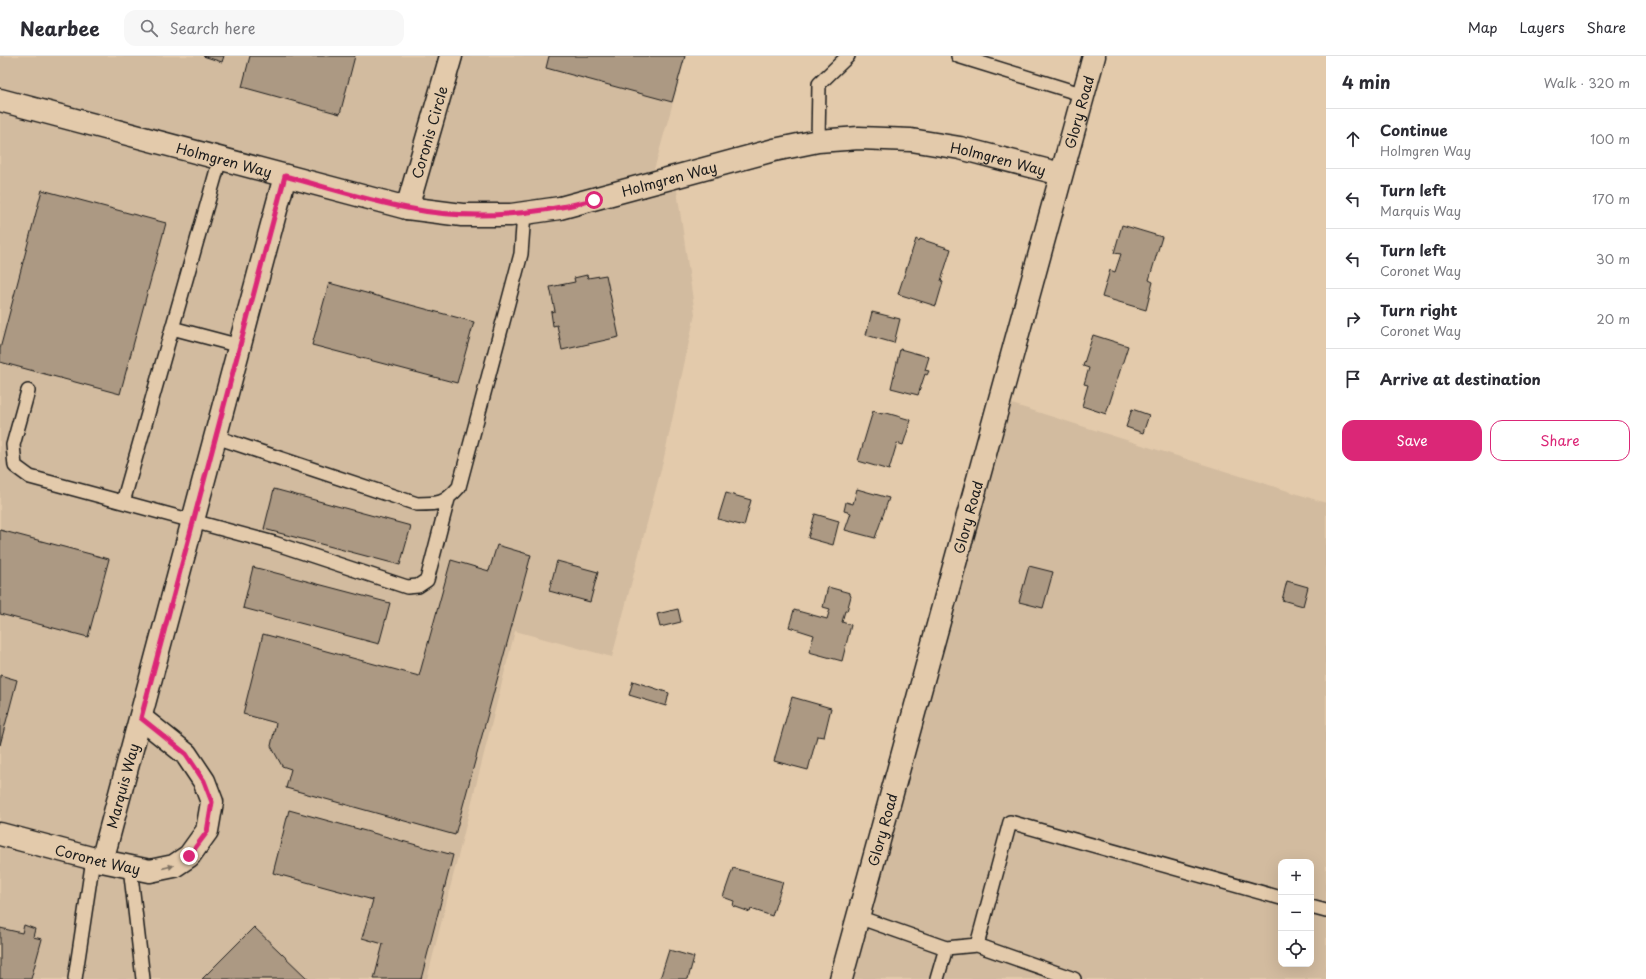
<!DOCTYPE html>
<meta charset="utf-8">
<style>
body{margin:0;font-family:"Playpen Sans",sans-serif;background:#f7f7f7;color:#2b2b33}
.controls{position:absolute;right:12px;bottom:12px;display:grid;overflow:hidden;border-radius:8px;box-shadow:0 4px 16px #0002}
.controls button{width:36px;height:36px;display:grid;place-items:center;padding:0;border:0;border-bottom:1px solid #e1e1e2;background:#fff;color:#2b2b33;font:20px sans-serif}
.stop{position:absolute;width:12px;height:12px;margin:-9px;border:3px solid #db2777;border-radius:50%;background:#fff}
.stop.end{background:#db2777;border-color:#fff;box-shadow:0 1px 4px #0008}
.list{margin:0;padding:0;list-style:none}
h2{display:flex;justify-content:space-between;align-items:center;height:52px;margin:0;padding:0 16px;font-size:17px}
h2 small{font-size:13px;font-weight:400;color:#7c7c81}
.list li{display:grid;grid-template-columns:26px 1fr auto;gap:12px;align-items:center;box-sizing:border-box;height:60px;padding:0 16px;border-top:1px solid #e1e1e2}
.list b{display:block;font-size:15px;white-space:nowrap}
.list p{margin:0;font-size:13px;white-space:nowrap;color:#7c7c81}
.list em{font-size:13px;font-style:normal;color:#7c7c81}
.actions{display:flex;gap:8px;padding:12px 16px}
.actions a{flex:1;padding:9px 0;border:1px solid #db2777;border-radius:12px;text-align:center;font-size:14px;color:#db2777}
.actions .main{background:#db2777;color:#fff}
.icon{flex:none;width:22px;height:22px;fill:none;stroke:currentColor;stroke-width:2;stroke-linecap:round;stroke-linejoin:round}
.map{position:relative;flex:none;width:1326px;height:923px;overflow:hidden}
header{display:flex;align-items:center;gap:24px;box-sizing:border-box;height:56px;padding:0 20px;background:#fff;border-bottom:1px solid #e1e1e2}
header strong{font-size:19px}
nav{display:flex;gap:22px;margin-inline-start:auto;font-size:14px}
.search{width:280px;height:36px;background:#f7f7f7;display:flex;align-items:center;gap:10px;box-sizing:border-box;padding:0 14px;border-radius:12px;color:#7c7c81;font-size:15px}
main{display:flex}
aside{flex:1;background:#fff}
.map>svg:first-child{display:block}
.built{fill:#d2bb9f;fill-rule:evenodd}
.building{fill:#ac9983;stroke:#1c1c1c}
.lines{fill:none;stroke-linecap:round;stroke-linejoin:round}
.service-casing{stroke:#1c1c1c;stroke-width:16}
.minor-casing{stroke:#1c1c1c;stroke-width:25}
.tertiary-casing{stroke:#1c1c1c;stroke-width:25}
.service{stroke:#e3caab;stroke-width:13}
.minor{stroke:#e3caab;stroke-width:22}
.tertiary{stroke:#e3caab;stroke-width:22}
.oneway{fill:#807364}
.route{stroke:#db2777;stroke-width:5}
.labels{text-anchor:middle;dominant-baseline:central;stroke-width:3;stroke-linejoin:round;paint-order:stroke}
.street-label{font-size:14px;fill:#1c1c1c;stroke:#e3caab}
</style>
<header>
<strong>Nearbee</strong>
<div class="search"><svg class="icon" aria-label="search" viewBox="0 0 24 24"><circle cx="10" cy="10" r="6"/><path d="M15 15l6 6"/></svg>Search here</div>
<nav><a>Map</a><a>Layers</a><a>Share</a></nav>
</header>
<main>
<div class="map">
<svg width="1326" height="923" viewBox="0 0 1326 923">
<rect width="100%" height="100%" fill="#e3caab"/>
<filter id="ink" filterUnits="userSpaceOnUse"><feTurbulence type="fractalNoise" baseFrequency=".025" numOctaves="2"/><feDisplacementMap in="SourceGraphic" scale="8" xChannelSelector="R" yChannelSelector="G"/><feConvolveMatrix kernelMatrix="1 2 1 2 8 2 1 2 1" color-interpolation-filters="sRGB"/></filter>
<g filter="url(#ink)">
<!-- built -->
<path class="built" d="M0 0H686L650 128 675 121 695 258 663 406 612 601 515 575 427 923H0Z
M999 344 1326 447V923H841ZM1281 806H1311V908H1281Z"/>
<!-- building -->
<path class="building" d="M203 0H224L222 6Z
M250 0H355L340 58 242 31Z
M549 0H685L672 46 546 12Z
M42 134 166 167 120 338 0 306V293Z
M1122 169 1162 181 1149 224 1153 226 1146 254 1102 241 1110 214 1115 216 1121 198 1114 197Z
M916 183 919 185 920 183 951 193 941 225 943 226 936 250 898 238Z
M587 219 588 222 606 219 619 281 562 294 557 269 553 270 551 256 555 255 550 231 575 226 574 222Z
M329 227 474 266 457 327 312 289Z
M872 256 900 263 894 287 866 279Z
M1093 279 1128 290 1106 358 1082 350 1088 329 1084 328 1089 312 1083 310Z
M900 293 929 301 925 314 929 315 927 319 925 318 918 339 891 332Z
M1132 353 1149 359 1143 377 1126 371Z
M873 355 882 358 883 356 911 364 903 389 897 387 889 414 858 405Z
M274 433 411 470 400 509 264 473Z
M857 433 889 442 875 482 845 474 851 457 844 455 846 446 853 448Z
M726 437 751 444 744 470 718 463Z
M815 458 839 465 833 489 808 482Z
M0 474 109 503 88 581 0 558Z
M497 489 531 499 455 779 286 732 291 713 282 710 271 690 276 667 243 658 263 578 419 620 451 504 489 515Z
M557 505 598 516 590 546 549 535Z
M1029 510 1053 516 1043 552 1019 546Z
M253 511 390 547 379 588 243 552Z
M1287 525 1308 531 1303 550 1282 544Z
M828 531 850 537V539L851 540 847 555H845L842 566 851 569 842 605 809 596 814 579 789 571 794 554 827 563 830 553 823 551Z
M678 553 681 566 660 571 657 558Z
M0 619 17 624 0 689Z
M633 625 669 637 666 650 629 639Z
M792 641 831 652 824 681 817 680 808 714 774 705Z
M289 754 453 799 421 923H374L383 888 362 882 373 844 273 817Z
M733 812 783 826 772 860 751 853 750 856 733 850 734 845 723 841Z
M24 869 35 873 33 881 42 883 31 923H0V872L22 877Z
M254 871 308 923H202Z
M669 894 694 901 688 923H660Z"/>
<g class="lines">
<defs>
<path id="service" d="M958 0 1084 39
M818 85 819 28 848 0
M172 272 240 290
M28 335 13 389 15 410 30 421 274 487 407 531 418 530 427 524 448 443
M216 381 417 448C440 448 444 448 459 431L521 198 524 157
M123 446 220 103
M130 811 143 923
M1311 851 1326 855
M858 861 946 892
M977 889 1074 923
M75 923 93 803
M937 923 946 892 977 889 1010 766 1281 842"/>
<g id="minor">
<path id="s1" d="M407 152 451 0"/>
<path id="s2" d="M0 778 102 805 150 815 174 810 189 800 207 775 212 746 204 725 186 698 141 662"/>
<path id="s3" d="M102 805 285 120"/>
<path id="s4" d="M841 923 1094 0"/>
</g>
<g id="tertiary">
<path id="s5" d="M0 44 407 152 462 159H511L560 152 774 94 818 85 859 82 911 84 960 92 1061 118"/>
</g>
</defs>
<!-- service casing -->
<use href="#service" class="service-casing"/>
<!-- minor casing -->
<use href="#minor" class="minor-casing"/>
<!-- tertiary casing -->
<use href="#tertiary" class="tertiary-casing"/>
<!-- service -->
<use href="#service" class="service"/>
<!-- minor -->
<use href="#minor" class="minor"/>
<!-- tertiary -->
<use href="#tertiary" class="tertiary"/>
</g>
<!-- one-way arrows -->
<defs><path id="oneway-solid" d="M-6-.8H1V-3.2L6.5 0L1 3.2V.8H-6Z"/></defs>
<use class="oneway" href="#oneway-solid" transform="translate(168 811) rotate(-13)"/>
</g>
<g class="lines" filter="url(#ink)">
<!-- route -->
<path class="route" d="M189 800 207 776 212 746 204 725 186 698 141 662 285 120C326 131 366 144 407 152 469 165 533 159 594 144"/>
</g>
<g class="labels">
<!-- street labels -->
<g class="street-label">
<text stroke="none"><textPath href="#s4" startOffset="899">Glory Road</textPath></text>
<text stroke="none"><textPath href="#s1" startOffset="79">Coronis Circle</textPath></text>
<text stroke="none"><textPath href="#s5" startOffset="1024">Holmgren Way</textPath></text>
<text stroke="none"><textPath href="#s5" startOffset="232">Holmgren Way</textPath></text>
<text stroke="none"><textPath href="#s5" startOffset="688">Holmgren Way</textPath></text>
<text stroke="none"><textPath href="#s4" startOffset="479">Glory Road</textPath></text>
<text stroke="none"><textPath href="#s3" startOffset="78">Marquis Way</textPath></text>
<text stroke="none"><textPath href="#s4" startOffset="155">Glory Road</textPath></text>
<text stroke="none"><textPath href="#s2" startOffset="101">Coronet Way</textPath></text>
</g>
</g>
</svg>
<div class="controls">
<button>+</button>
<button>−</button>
<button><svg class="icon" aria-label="locate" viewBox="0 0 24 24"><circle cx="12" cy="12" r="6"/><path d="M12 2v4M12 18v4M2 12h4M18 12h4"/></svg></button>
</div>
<div class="stop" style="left:594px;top:144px"></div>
<div class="stop end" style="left:189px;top:800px"></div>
</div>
<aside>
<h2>4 min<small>Walk · 320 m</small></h2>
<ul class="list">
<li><svg class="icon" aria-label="ahead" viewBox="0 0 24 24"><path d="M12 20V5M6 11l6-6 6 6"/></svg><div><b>Continue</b><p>Holmgren Way</p></div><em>100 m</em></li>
<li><svg class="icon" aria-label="left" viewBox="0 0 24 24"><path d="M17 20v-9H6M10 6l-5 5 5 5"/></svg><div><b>Turn left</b><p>Marquis Way</p></div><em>170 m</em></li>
<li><svg class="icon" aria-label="left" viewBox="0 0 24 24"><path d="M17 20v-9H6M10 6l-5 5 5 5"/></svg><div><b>Turn left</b><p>Coronet Way</p></div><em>30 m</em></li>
<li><svg class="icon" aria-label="right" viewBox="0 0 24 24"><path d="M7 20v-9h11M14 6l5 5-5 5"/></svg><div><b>Turn right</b><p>Coronet Way</p></div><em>20 m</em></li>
<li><svg class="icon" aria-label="arrive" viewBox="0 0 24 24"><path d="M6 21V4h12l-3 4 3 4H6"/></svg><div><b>Arrive at destination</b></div></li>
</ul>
<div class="actions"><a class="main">Save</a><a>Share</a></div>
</aside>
</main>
